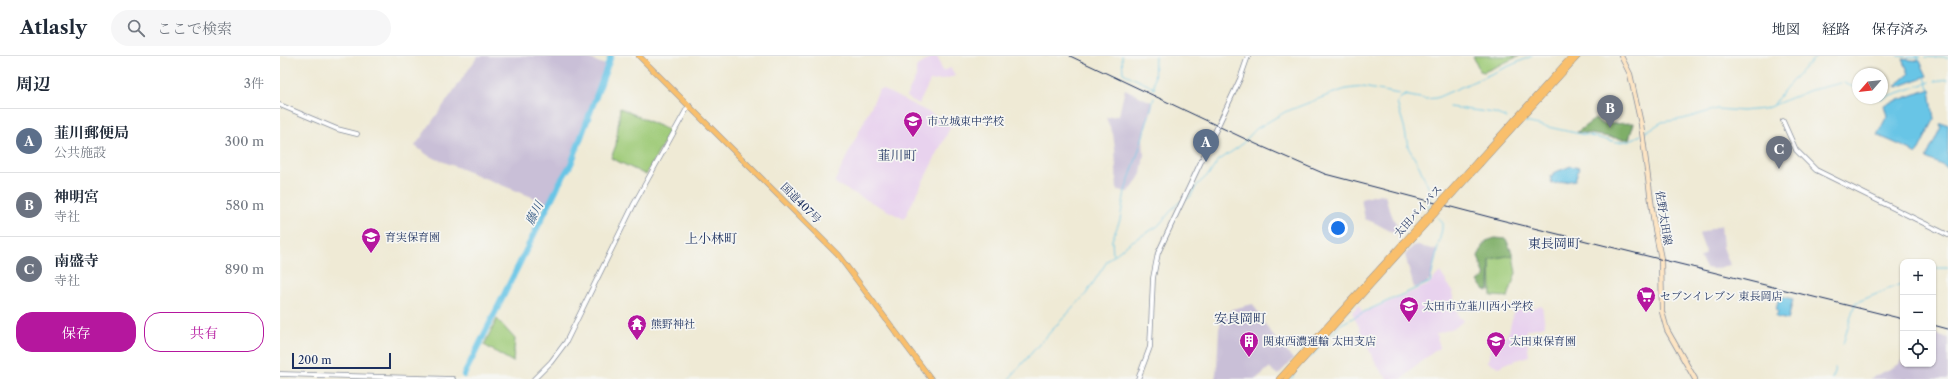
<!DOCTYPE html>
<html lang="ja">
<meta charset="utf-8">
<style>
body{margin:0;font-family:"Libre Caslon Text","Noto Serif JP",serif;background:#f6f6f7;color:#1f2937}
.controls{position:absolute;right:12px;bottom:12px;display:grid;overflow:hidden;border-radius:8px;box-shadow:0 1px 3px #0004}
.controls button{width:36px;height:36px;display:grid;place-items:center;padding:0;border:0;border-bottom:1px solid #e0e1e3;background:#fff;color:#1f2937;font:20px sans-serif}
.compass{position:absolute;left:1572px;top:12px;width:36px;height:36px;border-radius:50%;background:#fff;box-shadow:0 1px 3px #0004;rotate:242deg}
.scale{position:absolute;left:12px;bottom:10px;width:99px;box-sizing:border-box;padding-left:4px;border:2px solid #1b2f5e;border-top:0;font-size:11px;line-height:14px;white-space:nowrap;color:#1b2f5e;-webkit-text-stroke:3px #f6f6f2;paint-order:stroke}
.you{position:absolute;left:1058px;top:172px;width:14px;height:14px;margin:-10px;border:3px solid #fff;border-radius:50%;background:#1a73e8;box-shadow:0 0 0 6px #1a73e833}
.badge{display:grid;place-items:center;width:26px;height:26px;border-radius:50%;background:#b5179e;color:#fff;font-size:13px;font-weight:700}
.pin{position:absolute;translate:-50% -33px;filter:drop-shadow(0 1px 2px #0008)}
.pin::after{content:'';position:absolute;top:21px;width:14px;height:12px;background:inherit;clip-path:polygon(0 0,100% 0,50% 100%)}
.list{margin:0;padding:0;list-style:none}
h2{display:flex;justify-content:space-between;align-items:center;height:52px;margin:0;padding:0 16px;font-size:17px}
h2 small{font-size:13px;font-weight:400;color:#747a83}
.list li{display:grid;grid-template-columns:26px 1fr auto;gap:12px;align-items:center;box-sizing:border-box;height:64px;padding:0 16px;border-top:1px solid #e0e1e3}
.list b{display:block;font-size:15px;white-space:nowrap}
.list p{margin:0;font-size:13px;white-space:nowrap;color:#747a83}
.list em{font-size:13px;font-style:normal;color:#747a83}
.actions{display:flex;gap:8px;padding:12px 16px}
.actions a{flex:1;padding:9px 0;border:1px solid #b5179e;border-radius:16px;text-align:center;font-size:14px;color:#b5179e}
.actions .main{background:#b5179e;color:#fff}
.icon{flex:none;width:22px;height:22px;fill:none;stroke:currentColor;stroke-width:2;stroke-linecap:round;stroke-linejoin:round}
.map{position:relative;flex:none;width:1668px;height:323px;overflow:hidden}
header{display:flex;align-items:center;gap:24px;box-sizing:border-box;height:56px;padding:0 20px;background:#fff;border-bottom:1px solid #e0e1e3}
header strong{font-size:19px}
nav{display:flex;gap:22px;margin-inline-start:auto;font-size:14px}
.search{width:280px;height:36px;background:#f6f6f7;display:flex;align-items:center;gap:10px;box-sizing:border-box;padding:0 14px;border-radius:22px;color:#747a83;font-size:15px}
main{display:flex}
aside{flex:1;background:#fff}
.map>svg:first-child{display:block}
.built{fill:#e8d2ee}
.industrial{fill:#c9bfd7}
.green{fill:#9fcb78;stroke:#5d7d6b}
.forest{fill:#7faf68;stroke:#4d6f63}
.water{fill:#68c5e6;stroke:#427aa2}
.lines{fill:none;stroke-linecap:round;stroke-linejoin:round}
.stream{stroke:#68c5e6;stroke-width:1}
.river{stroke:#68c5e6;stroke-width:6}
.tertiary-casing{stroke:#858c9a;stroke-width:5.5}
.secondary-casing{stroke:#858c9a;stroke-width:6}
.trunk-casing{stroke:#858c9a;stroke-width:6}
.tertiary{stroke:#fff;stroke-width:4}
.secondary{stroke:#fde5c4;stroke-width:4.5}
.trunk{stroke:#f9bf6c;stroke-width:5}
.rail{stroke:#1b2f5e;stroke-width:1}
.trunk-bridge-casing{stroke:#858c9a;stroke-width:6;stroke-linecap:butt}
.trunk-bridge{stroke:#f9bf6c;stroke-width:5}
.labels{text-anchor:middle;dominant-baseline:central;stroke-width:3.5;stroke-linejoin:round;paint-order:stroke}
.poi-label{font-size:11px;fill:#1b2f5e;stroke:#f6f6f2;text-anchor:start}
.street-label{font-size:11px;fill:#1b2f5e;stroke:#f6f6f2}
.water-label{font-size:12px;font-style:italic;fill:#2e5480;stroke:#f6f6f2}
.quarter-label{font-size:13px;fill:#1b2f5e;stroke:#f6f6f2}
</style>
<header>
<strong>Atlasly</strong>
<div class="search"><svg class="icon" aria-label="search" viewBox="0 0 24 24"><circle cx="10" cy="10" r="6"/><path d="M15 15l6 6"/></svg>ここで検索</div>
<nav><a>地図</a><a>経路</a><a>保存済み</a></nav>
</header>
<main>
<aside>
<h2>周辺<small>3件</small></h2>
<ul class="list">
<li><span class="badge" style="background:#5c6f8a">A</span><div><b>韮川郵便局</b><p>公共施設</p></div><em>300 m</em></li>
<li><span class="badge" style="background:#6b7280">B</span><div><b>神明宮</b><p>寺社</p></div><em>580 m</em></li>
<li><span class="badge" style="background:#6b7280">C</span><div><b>南盛寺</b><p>寺社</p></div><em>890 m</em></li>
</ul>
<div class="actions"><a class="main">保存</a><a>共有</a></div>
</aside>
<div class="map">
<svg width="1668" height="323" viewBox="0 0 1668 323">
<rect width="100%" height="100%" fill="#f6f6f2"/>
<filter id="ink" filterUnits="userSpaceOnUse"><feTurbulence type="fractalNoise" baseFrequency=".025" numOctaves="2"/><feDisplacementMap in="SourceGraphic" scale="8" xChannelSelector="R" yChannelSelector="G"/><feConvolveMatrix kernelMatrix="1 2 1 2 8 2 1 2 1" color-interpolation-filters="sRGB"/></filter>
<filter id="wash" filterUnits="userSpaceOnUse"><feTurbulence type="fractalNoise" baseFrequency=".012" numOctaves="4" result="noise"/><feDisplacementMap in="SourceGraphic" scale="16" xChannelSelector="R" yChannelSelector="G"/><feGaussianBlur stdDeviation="0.9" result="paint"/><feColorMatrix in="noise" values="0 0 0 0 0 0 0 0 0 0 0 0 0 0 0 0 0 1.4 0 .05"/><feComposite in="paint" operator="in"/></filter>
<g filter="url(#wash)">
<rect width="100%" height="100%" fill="#efead5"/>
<!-- built -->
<path class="built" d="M654 0 658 2 662 15 671 12 675 20 660 24 650 25 639 48 626 41 636 21V11Z
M602 33 672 68 624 163 554 127 599 34Z
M1160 216 1173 236 1172 237 1179 261 1184 264 1176 271 1156 278 1160 291 1131 313 1123 323H1108L1100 314 1092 300 1072 256 1079 249 1083 257 1148 229Z
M1262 250 1265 270 1246 274 1249 300 1224 308 1219 311 1208 306 1211 289 1225 282 1229 275 1234 255Z"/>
<!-- industrial -->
<path class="industrial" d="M198 0H303L325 9 289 106 267 147 149 100 135 90Z
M845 33 871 46 873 49 863 81 864 99 861 118 853 131 848 136 837 134 835 93 833 78 826 62 839 59Z
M1100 138 1105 139 1110 156 1122 179 1112 176 1095 167 1085 163 1081 143Z
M1441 169 1443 191 1450 209 1434 213 1426 212 1420 202 1426 197 1419 178Z
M1134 189 1157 194 1151 223 1145 228 1134 232 1125 199Z
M973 248 990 276 1013 303 998 319 989 312 976 323H935L937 310 939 273 942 262 952 253Z
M1653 277 1668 282V323H1589L1618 309 1623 302V308H1653Z"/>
<!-- green -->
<path class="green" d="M1193 0H1239L1204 16 1200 15Z
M340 52 390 75 366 119 331 102 336 89Z
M1233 199 1236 217 1228 241 1211 240 1210 203Z
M217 263 235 283 233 306 204 289Z"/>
<!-- forest -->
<path class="forest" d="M1315 63 1322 68 1354 67 1349 83H1342L1297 76Z
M1215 182 1226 183 1233 199 1210 203 1209 235 1205 234 1198 225 1205 221 1198 200 1206 185Z"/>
<!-- water -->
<path class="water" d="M1623 3 1640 5 1647 20 1617 31 1615 30 1629 18Z
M1650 33 1654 64 1636 99 1631 96V94L1597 79 1607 60 1604 49Z
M1660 68H1668V112L1646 102 1661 71Z
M1291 110 1299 112 1295 124 1272 128 1270 120 1273 119V117Z
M1501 240 1513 243 1508 264 1496 261 1498 255 1496 254 1499 241Z"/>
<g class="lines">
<!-- stream -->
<path class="stream" d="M842 0 843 17 874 32
M1618 0 1640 1
M1636 0 1639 5
M1645 1 1668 2
M1645 21 1649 33
M1655 25 1668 23
M1564 27 1578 33
M874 33 875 0
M1127 39 1120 42 1117 47 1124 70 1128 91 1139 110 1150 135 1149 151 1151 154
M1588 42 1594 44
M1600 43 1650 26
M1494 49C1495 42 1531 3 1538 0
M1169 51 1214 57 1227 62
M1245 66 1337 86 1348 85 1361 79
M1364 77 1382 66 1403 63 1437 53 1462 55 1484 53 1531 34 1561 27
M906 143 910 141 917 129 930 117 938 105 960 90 976 73 1005 56 1051 38 1066 33 1083 31 1145 43 1156 42 1252 0
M833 199 832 184 840 164 845 135 858 97 874 42
M1653 212H1668
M1563 288 1575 247 1623 227
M1030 302 1061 268 1086 255 1150 226 1162 173V166L1156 159
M729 323 761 286 806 238 828 204 851 186 878 170 896 149 901 145
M1011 323 1015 318
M1552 323 1555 312"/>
<!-- river -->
<path class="river" d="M184 319 280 126 291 108 331 0"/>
</g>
</g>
<g filter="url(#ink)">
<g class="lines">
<defs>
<path id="tertiary" d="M0 49 57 73 77 78
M1503 65 1516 94 1536 114 1668 179
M0 318 173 323
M254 323 271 306 286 286 354 148 409 49
M858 323 870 291 873 222 878 197 960 23 968 0"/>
<path id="secondary" d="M1341 0 1350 18 1361 68 1374 168 1381 203 1382 256 1387 274 1415 323"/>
<path id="trunk" d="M359 0 558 199 651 323
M1198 104 1292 0
M1201 107 1298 0
M999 323 1122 188
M1006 323 1125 191"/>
</defs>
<!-- tertiary casing -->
<use href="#tertiary" class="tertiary-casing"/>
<!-- secondary casing -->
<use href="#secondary" class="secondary-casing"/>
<!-- trunk casing -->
<use href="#trunk" class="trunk-casing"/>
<!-- tertiary -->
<use href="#tertiary" class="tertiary"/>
<!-- secondary -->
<use href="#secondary" class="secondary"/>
<!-- trunk -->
<use href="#trunk" class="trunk"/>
<!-- rail -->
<path class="rail" d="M790 0 976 88 1045 118 1217 163 1623 263
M1653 269 1668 273"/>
<defs>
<path id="trunk-bridge" d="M1122 188 1198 104
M1125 191 1201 107"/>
</defs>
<!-- trunk-bridge casing -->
<use href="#trunk-bridge" class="trunk-bridge-casing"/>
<!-- trunk-bridge -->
<use href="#trunk-bridge" class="trunk-bridge"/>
</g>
</g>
<!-- icons -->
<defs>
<symbol id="school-pin" viewBox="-11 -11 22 30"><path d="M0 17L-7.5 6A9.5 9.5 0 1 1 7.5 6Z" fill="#b5179e" stroke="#f6f6f2"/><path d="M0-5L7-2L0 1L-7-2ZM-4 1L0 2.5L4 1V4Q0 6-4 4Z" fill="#fff"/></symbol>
<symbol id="supermarket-pin" viewBox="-11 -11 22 30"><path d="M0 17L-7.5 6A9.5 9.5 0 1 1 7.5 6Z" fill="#b5179e" stroke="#f6f6f2"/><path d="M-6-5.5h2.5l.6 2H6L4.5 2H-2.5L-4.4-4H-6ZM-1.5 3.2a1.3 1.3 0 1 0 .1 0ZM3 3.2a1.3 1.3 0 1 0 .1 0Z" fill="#fff"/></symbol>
<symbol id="temple-pin" viewBox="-11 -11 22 30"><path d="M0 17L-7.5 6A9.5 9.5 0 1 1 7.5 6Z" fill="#b5179e" stroke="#f6f6f2"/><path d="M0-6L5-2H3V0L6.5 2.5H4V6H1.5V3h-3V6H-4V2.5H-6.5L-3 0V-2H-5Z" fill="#fff"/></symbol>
<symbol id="building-pin" viewBox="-11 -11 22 30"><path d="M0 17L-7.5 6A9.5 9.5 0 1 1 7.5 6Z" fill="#b5179e" stroke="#f6f6f2"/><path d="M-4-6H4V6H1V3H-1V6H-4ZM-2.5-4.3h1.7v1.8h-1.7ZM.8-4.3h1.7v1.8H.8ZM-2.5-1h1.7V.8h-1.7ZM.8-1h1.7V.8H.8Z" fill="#fff"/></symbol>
</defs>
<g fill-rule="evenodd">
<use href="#school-pin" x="622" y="54" width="22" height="30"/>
<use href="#school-pin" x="80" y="170" width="22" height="30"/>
<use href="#supermarket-pin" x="1355" y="229" width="22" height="30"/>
<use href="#school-pin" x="1118" y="239" width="22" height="30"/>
<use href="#temple-pin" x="346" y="257" width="22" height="30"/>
<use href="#building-pin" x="958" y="274" width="22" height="30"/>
<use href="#school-pin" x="1205" y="274" width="22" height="30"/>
</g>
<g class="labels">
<!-- poi labels -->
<g class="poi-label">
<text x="647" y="65">市立城東中学校</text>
<text x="105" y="181">育実保育園</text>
<text x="1380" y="240">セブンイレブン 東長岡店</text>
<text x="1143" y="250">太田市立韮川西小学校</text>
<text x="371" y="268">熊野神社</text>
<text x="983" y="285">関東西濃運輸 太田支店</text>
<text x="1230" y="285">太田東保育園</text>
</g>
<!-- street labels -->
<g class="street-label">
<text transform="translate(521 147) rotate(45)">国道407号</text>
<text transform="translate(1138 155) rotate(-48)">太田バイパス</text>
<text transform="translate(1384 162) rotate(81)">佐野太田線</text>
</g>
<!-- water labels -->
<g class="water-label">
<text transform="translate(254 157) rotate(-63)">藤川</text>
</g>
<!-- quarter labels -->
<g class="quarter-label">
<text x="617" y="99">韮川町</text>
<text x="431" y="182">上小林町</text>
<text x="1274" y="187">東長岡町</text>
<text x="960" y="262">安良岡町</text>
</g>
</g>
</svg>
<div class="controls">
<button>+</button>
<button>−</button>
<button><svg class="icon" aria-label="locate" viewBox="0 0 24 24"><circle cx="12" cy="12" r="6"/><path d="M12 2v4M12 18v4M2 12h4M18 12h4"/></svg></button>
</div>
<svg class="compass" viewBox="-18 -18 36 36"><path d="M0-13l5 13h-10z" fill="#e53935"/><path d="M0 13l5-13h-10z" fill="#747a83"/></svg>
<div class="scale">200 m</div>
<div class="you"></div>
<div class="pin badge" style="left:926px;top:106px;background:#5c6f8a">A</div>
<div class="pin badge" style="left:1330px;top:72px;background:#6b7280">B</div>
<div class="pin badge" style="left:1499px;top:113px;background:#6b7280">C</div>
</div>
</main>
